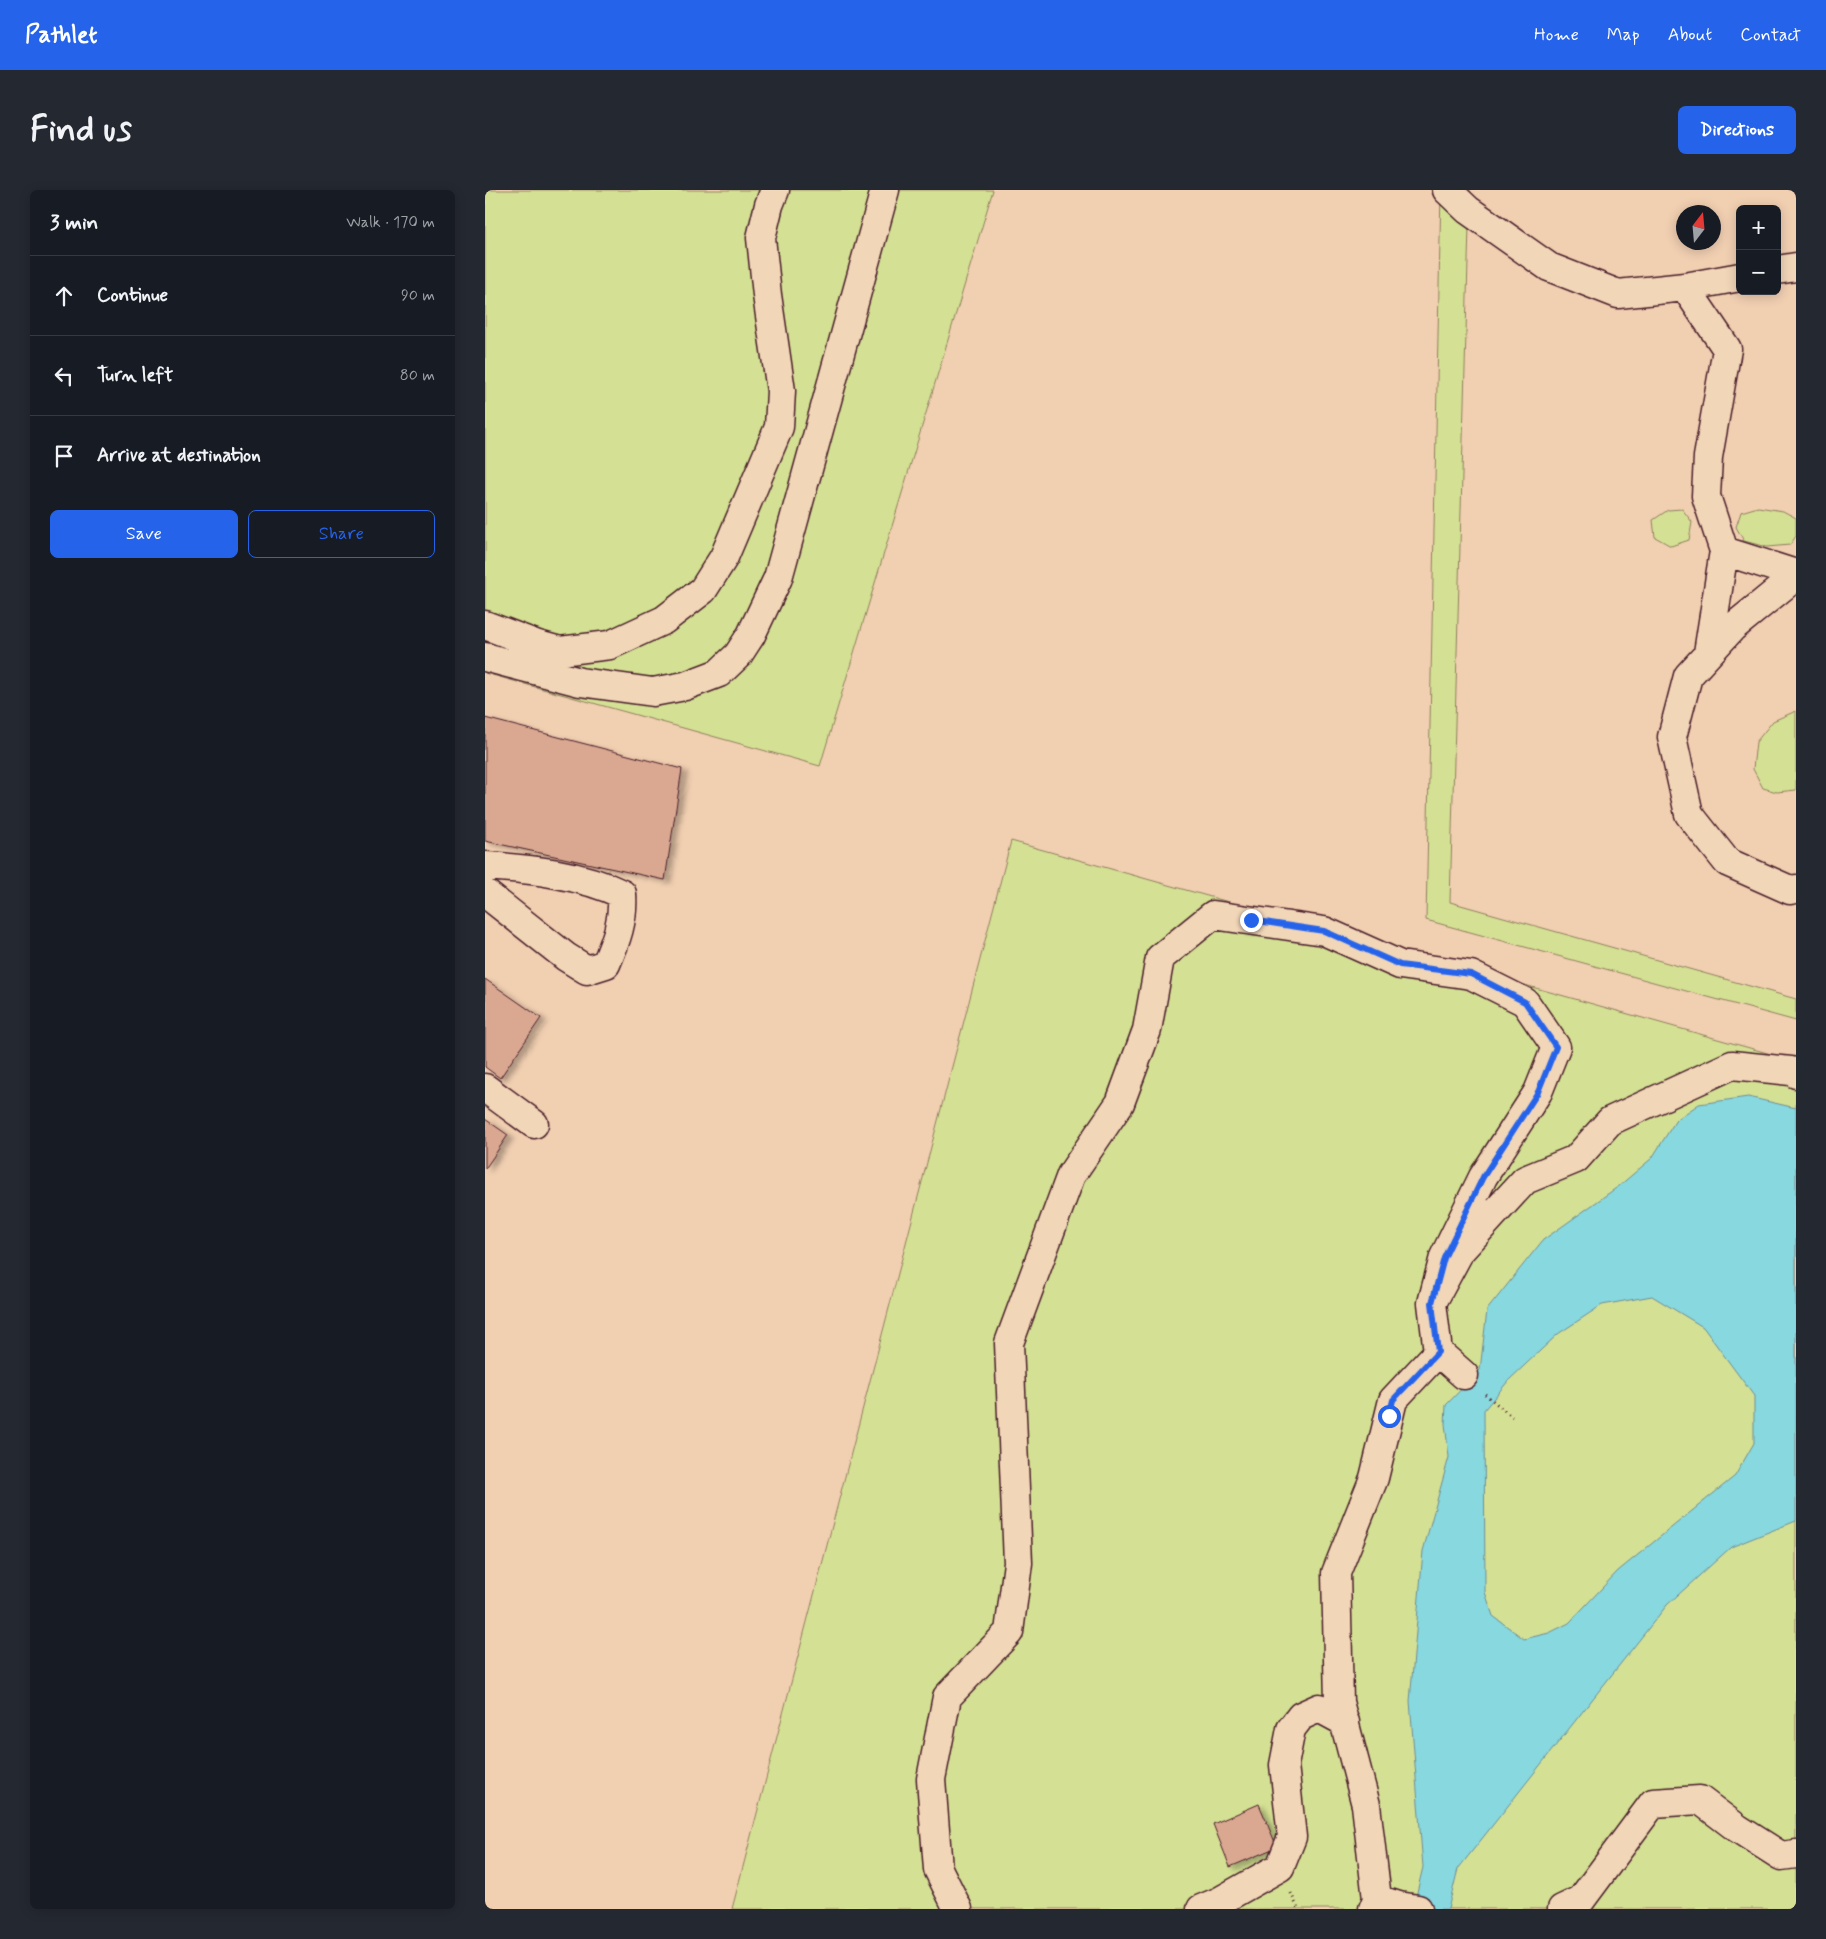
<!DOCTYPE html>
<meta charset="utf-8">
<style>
body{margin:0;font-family:Mynerve,sans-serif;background:#242831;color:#f1f3f6}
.controls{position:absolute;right:15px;top:15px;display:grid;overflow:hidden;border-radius:8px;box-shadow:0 2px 12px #0003}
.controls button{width:45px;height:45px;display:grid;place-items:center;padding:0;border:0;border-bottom:1px solid #363941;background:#171b24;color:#f1f3f6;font:25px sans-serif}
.compass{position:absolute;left:1191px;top:15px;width:45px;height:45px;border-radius:50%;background:#171b24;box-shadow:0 2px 12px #0003;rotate:16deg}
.stop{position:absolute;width:15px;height:15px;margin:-11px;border:4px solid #2563eb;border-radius:50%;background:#fff}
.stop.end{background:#2563eb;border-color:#fff;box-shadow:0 1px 5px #0008}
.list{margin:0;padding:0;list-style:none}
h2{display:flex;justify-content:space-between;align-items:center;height:65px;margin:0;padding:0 20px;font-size:21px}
h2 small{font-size:16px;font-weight:400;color:#9ea1a6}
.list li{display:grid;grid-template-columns:32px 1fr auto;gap:15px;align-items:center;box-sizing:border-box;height:80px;padding:0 20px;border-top:1px solid #363941}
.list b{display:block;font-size:19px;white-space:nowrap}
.list em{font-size:16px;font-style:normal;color:#9ea1a6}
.actions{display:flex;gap:10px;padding:15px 20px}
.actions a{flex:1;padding:11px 0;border:1px solid #2563eb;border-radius:8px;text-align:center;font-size:18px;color:#2563eb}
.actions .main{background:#2563eb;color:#fff}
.icon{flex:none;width:28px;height:28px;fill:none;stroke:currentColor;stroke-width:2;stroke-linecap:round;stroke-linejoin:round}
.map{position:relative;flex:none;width:1311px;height:1719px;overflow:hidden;border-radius:8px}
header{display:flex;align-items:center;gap:30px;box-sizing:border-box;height:70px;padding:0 25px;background:#2563eb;color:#fff}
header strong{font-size:24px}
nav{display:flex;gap:28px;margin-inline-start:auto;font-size:18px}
.intro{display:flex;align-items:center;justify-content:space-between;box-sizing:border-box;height:120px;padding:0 30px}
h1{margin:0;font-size:35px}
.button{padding:12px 22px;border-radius:8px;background:#2563eb;color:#fff;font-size:18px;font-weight:700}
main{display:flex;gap:30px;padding:0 30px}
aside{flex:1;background:#171b24;border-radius:8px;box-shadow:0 2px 12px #0003}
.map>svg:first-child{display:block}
.green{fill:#d4e093;stroke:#8f805f}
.water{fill:#87d8df;stroke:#6f8e97;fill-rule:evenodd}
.building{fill:#daa891;stroke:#4a1f2b;filter:url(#shadow)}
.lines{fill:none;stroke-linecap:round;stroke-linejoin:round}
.minor-casing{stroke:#4a1f2b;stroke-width:31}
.path{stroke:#4a1f2b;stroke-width:3;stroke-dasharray:1 4;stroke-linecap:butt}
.minor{stroke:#f1d6b8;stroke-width:28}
.route{stroke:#2563eb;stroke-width:6}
</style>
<header>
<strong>Pathlet</strong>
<nav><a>Home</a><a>Map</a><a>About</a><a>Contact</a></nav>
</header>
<div class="intro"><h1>Find us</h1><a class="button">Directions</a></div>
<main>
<aside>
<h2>3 min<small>Walk · 170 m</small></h2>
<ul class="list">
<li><svg class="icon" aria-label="ahead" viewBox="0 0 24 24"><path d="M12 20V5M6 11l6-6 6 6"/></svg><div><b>Continue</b></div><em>90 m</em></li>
<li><svg class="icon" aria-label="left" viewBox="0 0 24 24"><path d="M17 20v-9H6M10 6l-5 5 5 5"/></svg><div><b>Turn left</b></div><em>80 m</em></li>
<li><svg class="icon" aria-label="arrive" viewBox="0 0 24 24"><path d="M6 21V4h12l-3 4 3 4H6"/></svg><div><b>Arrive at destination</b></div></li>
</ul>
<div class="actions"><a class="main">Save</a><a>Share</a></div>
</aside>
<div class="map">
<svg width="1311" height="1719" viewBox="0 0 1311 1719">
<defs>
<filter id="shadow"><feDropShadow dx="5.5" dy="3" stdDeviation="2.5" flood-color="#0004"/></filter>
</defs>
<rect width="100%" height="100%" fill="#f1cfb1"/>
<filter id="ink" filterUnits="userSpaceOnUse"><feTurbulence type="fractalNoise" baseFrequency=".02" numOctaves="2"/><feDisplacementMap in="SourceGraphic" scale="10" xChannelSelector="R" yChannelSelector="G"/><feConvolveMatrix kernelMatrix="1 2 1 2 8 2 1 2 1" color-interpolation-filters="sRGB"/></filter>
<g filter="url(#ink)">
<!-- green -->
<path class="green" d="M0 0H508L335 576 0 483Z
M956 0H985L965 712 1311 809V831L941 730Z
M1273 317 1298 321 1311 328V346L1305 355 1282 357 1259 351 1251 337 1256 322Z
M1197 319 1207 332 1204 350 1186 356 1170 347 1168 330 1183 320Z
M1311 521V600L1292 602 1278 598 1268 579 1271 552 1288 531Z
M526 651 1311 871V1719H247Z"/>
<!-- water -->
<path class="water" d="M1263 907 1311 918V1331L1246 1357 1182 1415 973 1679 963 1719H928L938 1677 925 1511 938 1361 964 1267 960 1234 961 1215 995 1180 1002 1120 1058 1050 1134 996 1167 968 1191 930 1214 914ZM1167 1106 1218 1137 1269 1206V1253L1250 1286 1133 1381 1084 1433 1064 1443 1039 1449 1008 1426 1000 1402 999 1220 1024 1190 1073 1144 1117 1115Z"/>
<!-- building -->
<path class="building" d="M0 528 197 579 180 690 0 651Z
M0 789 56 828 15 888 0 877Z
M0 929 23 945 0 979Z
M774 1614 792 1657 745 1677 728 1634Z"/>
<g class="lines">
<defs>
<path id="minor" d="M962 0 983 20 1064 77 1133 104 1200 97 1242 159 1223 267 1221 306 1239 361 1223 463
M1292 80 1311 77
M1200 97 1255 87
M1239 361 1311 384
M1311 386 1247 438 1203 486 1187 547 1204 624 1242 672 1305 700 1311 699
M0 435 53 455 75 461 125 455 179 430 218 400 239 367 294 237 296 201 282 105 276 48 284 15 290 0
M0 467 95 492 168 502 200 496 234 483 253 465 266 445 293 388 400 0
M0 676C46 679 95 684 137 704 139 730 131 751 121 774L102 780 81 767 0 703
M0 898 49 934
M953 1162 947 1113 975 1061 1040 990 1091 969 1125 931 1247 875 1306 881 1311 884
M892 1709 881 1615 854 1512 851 1383 889 1288 908 1210 953 1162 979 1185
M473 1719 453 1679 446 1589 462 1507 524 1442 533 1373 524 1153 586 985 635 913 662 840 675 768 728 725 839 741 915 775 986 785 1040 812 1071 857 1053 902 998 987 959 1067 947 1113
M716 1719 735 1711 795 1677 807 1647 799 1575 806 1539 816 1526 834 1518 860 1532
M888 1719 892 1709 914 1716 933 1719
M1077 1719 1096 1710 1168 1613 1215 1610 1252 1638 1296 1666 1311 1664"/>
</defs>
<!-- minor casing -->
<use href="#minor" class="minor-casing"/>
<!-- path -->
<path class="path" d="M1000 1204 1027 1227
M806 1703 813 1719"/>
<!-- minor -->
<use href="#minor" class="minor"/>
</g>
</g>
<g class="lines" filter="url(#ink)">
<!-- route -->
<path class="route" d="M766 730 839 741 915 775 986 784 1040 812 1071 857 1053 902 998 987 959 1068 947 1113 953 1162 908 1210 904 1226"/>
</g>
</svg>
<div class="controls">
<button>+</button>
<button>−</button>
</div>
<svg class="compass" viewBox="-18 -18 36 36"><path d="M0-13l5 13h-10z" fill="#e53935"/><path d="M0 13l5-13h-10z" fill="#9ea1a6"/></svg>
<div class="stop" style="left:904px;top:1226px"></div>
<div class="stop end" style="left:766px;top:730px"></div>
</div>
</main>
